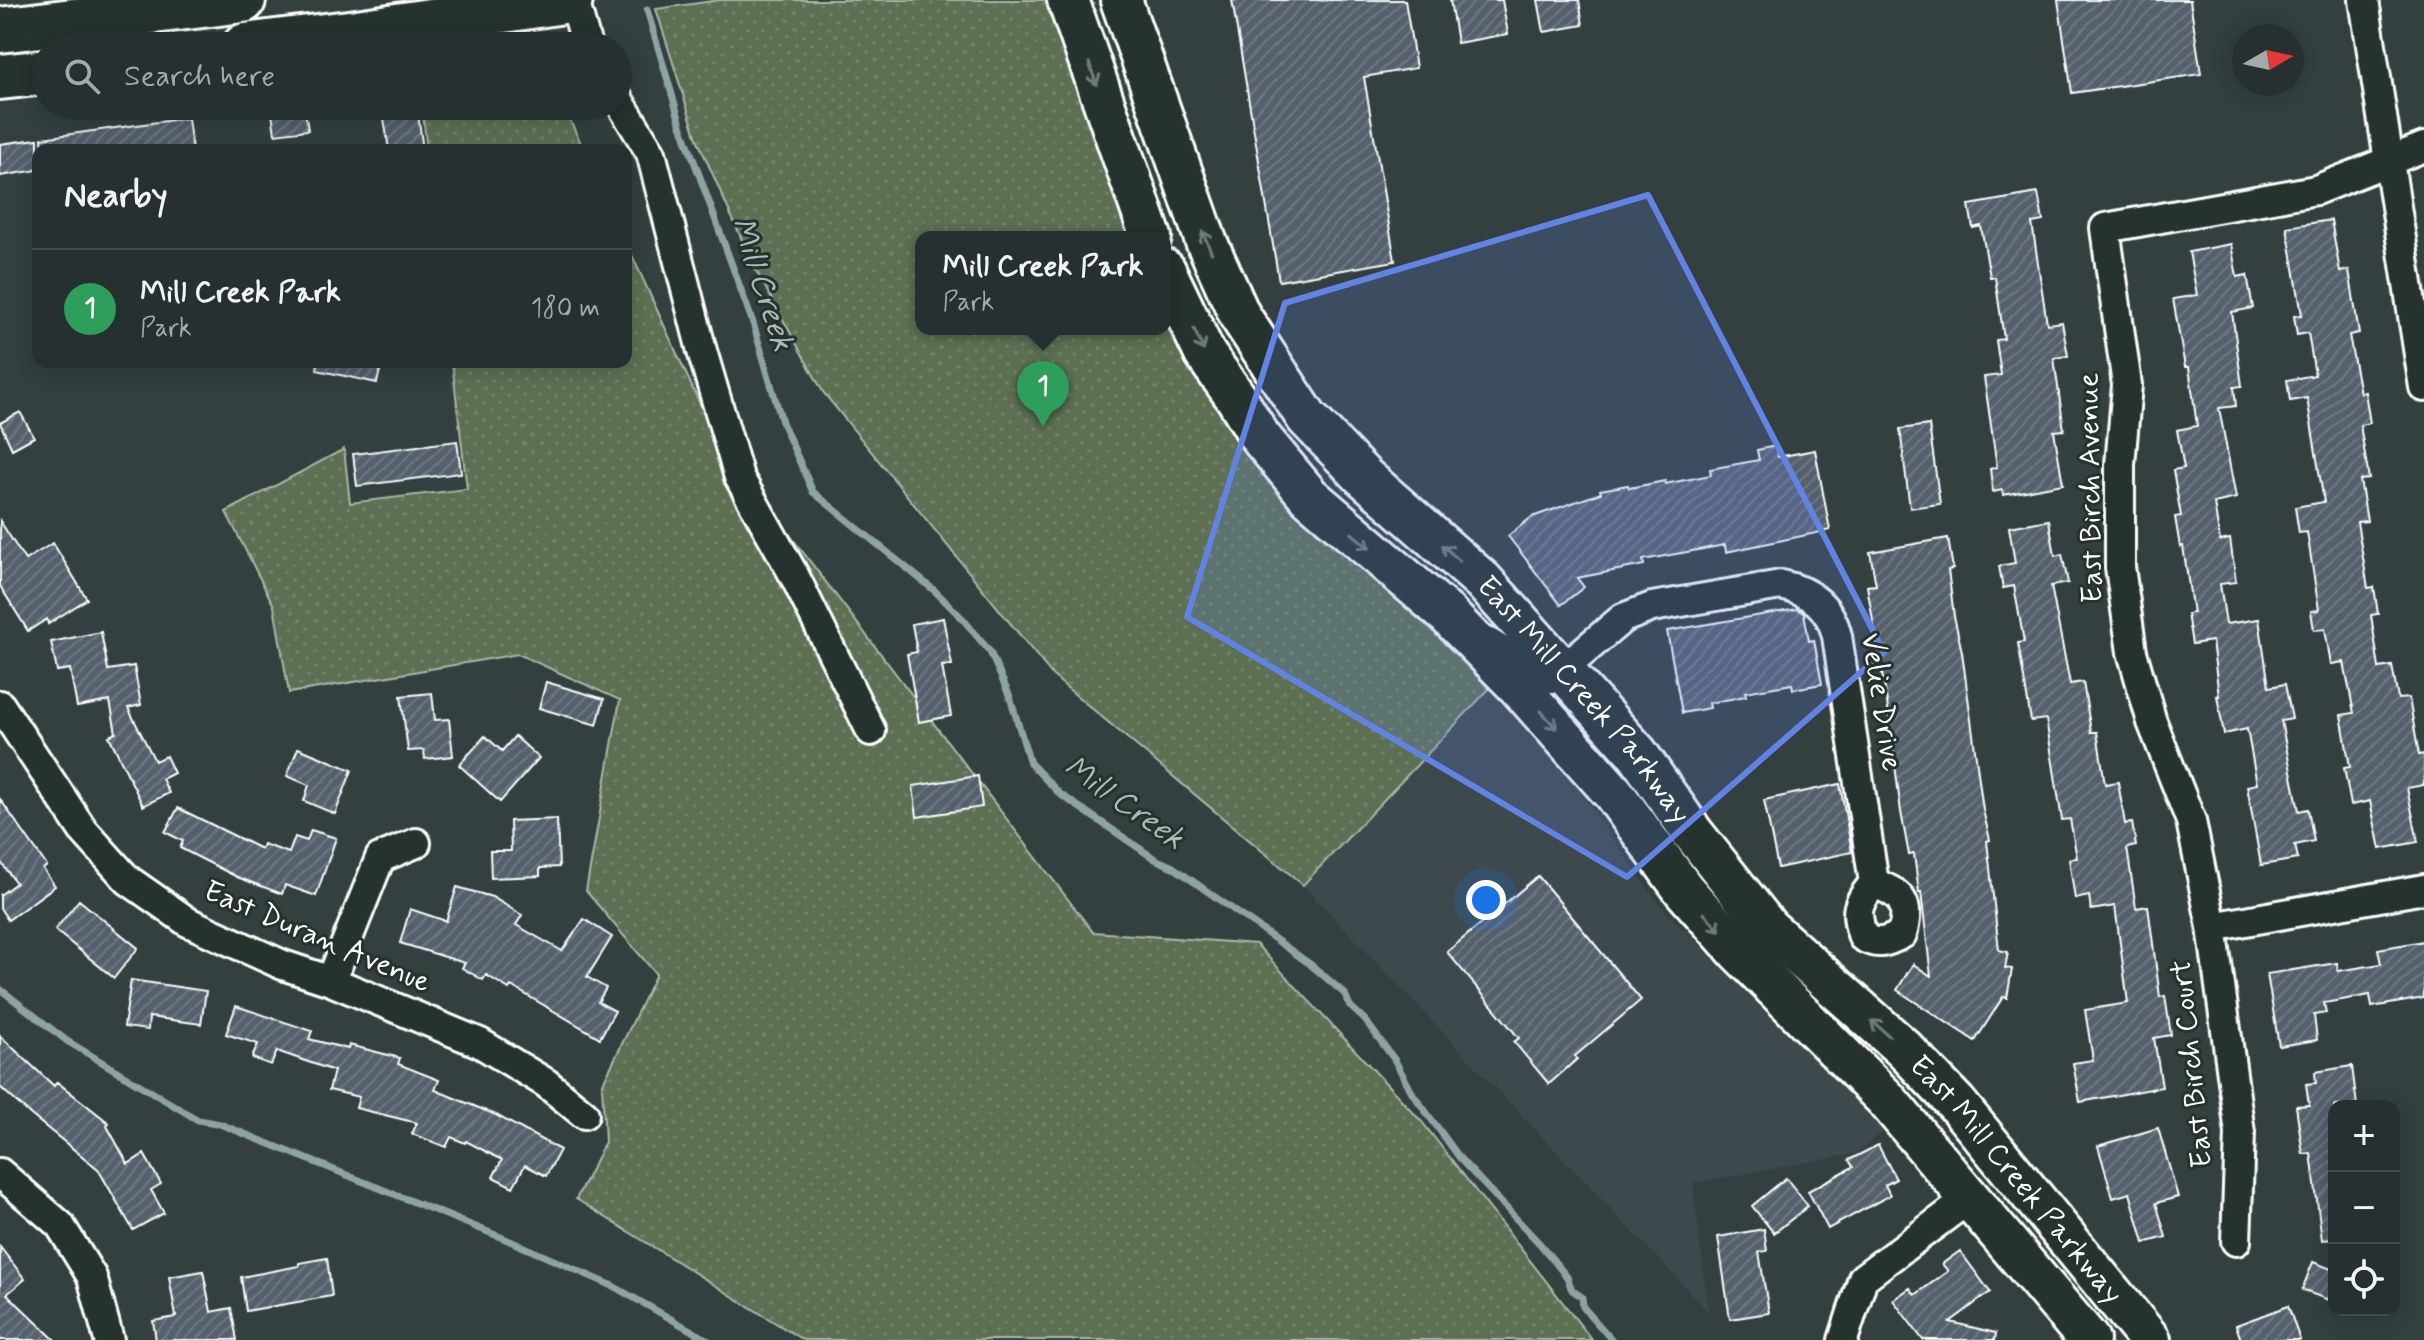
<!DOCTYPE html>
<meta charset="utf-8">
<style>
body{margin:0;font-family:Mynerve,sans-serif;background:#333c3c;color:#f1f3f6}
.controls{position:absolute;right:24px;bottom:24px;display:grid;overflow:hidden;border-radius:16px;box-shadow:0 4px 20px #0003}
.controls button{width:72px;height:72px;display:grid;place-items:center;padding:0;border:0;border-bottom:2px solid #434b4c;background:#273030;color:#f1f3f6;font:40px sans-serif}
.compass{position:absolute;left:2232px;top:24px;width:72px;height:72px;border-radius:50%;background:#273030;box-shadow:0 4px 20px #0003;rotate:81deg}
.you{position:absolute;left:1486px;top:900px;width:28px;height:28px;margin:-20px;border:6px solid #fff;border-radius:50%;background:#1a73e8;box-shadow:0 0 0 12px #1a73e833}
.badge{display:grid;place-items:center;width:52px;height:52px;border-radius:50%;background:#ea580c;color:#fff;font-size:26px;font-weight:700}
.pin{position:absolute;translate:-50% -66px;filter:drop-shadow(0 2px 4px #0008)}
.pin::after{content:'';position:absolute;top:42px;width:28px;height:24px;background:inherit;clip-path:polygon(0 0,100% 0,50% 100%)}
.popup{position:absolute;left:915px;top:231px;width:256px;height:104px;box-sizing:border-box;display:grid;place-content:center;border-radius:16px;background:#273030;filter:drop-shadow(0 2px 6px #0005);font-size:26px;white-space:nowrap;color:#a4a9ab}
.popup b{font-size:30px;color:#f1f3f6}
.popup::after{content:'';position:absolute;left:50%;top:100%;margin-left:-16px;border:16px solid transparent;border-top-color:#273030}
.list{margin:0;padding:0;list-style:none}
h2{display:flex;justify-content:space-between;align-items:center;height:104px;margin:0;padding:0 32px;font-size:34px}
h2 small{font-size:26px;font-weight:400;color:#a4a9ab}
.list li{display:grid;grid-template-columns:52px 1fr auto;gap:24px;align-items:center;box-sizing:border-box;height:120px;padding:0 32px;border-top:2px solid #434b4c}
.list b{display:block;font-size:30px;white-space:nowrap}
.list p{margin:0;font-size:26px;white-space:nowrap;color:#a4a9ab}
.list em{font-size:26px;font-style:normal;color:#a4a9ab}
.icon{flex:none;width:44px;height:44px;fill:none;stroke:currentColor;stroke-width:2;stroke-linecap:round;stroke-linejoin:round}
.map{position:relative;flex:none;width:2424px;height:1340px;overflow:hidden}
.search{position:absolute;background:#273030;box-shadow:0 4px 20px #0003;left:32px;top:32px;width:600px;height:88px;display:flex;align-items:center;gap:20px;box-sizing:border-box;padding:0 28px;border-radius:44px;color:#a4a9ab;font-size:30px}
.panel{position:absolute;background:#273030;box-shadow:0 4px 20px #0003;left:32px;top:144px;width:600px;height:224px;border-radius:16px}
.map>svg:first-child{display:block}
.built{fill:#3e4a4e}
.grass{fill:url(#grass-dots);stroke:#aeb8a8;stroke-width:2}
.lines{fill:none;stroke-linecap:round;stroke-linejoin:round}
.stream{stroke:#8ea4a4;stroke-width:7}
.building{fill:url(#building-hatch);stroke:#fff;stroke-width:2}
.street-casing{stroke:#fff;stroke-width:34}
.secondary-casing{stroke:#fff;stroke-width:46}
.primary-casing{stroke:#fff;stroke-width:50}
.street{stroke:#26332d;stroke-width:28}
.secondary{stroke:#26332d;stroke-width:40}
.primary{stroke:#26332d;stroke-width:44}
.oneway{stroke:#727a76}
.marked{fill:#6183e4;fill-opacity:0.2;stroke:#6183e4;stroke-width:6;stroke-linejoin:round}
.labels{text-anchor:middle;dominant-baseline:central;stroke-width:6;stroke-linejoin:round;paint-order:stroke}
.street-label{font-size:30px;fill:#fff;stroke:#26332d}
.water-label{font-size:32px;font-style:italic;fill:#abb;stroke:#26332d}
</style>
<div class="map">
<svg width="2424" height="1340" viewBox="0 0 2424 1340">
<defs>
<pattern id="grass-dots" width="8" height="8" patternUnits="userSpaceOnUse" patternTransform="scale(2)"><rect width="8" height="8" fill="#5d7052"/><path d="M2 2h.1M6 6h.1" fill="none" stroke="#75856c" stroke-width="1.8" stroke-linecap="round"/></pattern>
<pattern id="building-hatch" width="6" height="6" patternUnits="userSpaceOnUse" patternTransform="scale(2)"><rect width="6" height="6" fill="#55606d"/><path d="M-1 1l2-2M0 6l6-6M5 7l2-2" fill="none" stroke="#6e7883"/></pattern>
</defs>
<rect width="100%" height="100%" fill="#344040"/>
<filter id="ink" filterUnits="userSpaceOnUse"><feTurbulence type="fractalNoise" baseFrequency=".0125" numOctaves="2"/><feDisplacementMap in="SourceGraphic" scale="16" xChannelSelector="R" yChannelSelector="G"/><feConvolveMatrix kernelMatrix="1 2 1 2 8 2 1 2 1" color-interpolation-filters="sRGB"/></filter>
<g filter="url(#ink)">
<!-- built -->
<path class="built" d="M1490 688 1560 764 1659 904 1772 1019 1889 1126 1857 1153 1693 1183 1708 1311 1303 885Z"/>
<!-- grass -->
<path class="grass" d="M720 0H1046L1133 237H921V329H1165V314L1393 588 1490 688 1303 885 1053 676 823 392 754 267 697 139 656 9Z
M422 106H554L565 110 584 150H427Z
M626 242 715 437 1093 932 1256 944 1422 1122 1592 1340H803L576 1199 605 1142 602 1085 656 974 586 891 620 700 518 654 289 693 274 606 226 512 344 449 350 503 467 489 452 362H626Z"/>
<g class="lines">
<!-- stream -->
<path class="stream" d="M647 10 681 125 753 323 782 422 813 492 935 591 963 619 990 652 1010 697 1030 763 1060 794 1155 859 1173 867 1310 964 1345 994 1350 1006 1365 1020 1394 1059 1413 1094 1462 1161 1540 1244 1567 1277 1572 1290 1582 1297 1583 1307 1612 1340
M0 989 67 1041 198 1120 220 1124 503 1238 613 1286 708 1340"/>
</g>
<!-- building -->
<path class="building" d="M1232 0H1405L1416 68 1364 77 1395 261 1279 281Z
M1450 0H1502L1508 34 1457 43Z
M1538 0H1579L1583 25 1544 32Z
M2058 0H2190L2201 74 2072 93Z
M271 106H304L308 130 275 134Z
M382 106H417L423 150H389Z
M188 118 192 150H43L42 138Z
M38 139V170L0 176V144Z
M2038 193 2043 221 2032 223 2047 324 2062 322 2068 356 2054 358 2064 430 2054 431 2063 484 2003 495 2002 490 1993 492 1990 469 1997 467 1984 377 2001 375 1996 340 2004 339 1995 277H1990L1981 226 1973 228 1969 205Z
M2331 220 2340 272 2349 270 2359 333 2349 335 2360 393 2365 392 2370 423 2360 425 2369 479 2360 480 2367 521 2357 522 2368 588 2374 587 2378 614 2371 615 2379 668 2392 666 2398 699 2409 698 2419 755 2424 754V785L2407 788 2418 842 2380 849 2370 801 2351 805 2344 768 2350 767 2341 715 2354 713 2344 662 2331 664 2325 629 2314 630 2311 611 2319 610 2307 532 2299 533 2295 507 2324 502 2307 398 2290 401 2287 380 2315 375 2308 333 2297 335 2294 316 2302 315 2287 227Z
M2231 244 2237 277 2247 275 2253 308 2232 312 2242 386 2234 387 2236 406 2219 408 2236 498 2214 503 2220 541 2230 539 2236 582 2220 584 2226 624 2259 619 2269 687 2285 684 2292 719 2281 721 2299 811 2308 809 2314 841 2295 845 2298 859 2261 865 2247 786 2257 784 2247 729 2224 734 2217 696H2219L2212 641 2192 644 2187 614 2193 613 2183 546 2180 547 2175 517 2181 516 2173 470 2184 468 2177 430 2197 426 2189 367H2185L2173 299 2197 295 2189 252Z
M318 362H382L377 383 317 370Z
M20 412 34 437 12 449 0 423Z
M1929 425 1940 504 1910 508 1900 429Z
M457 441 461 473 357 486 353 454Z
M1776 446 1778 457 1815 450 1830 530 1726 552 1725 545 1643 560 1644 565 1577 578 1584 587 1561 605 1508 536 1532 517 1601 493 1600 490 1628 485 1629 488 1665 481V484L1711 475 1710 469 1759 460 1757 450Z
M2049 520 2055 556 2062 554 2068 583 2051 586 2070 684 2083 682 2091 732H2097L2105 784 2118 782 2125 824 2132 823 2136 846 2127 848 2136 908 2148 906 2160 997 2165 996 2171 1035 2154 1038 2162 1087 2080 1102 2073 1063 2093 1060 2085 1010 2128 1003 2115 906 2091 910 2089 896 2075 899 2069 859 2077 858 2070 819 2062 820 2046 719 2031 721 2018 643 2024 642 2014 586 2003 588 1999 566 2015 563 2009 527Z
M0 521 25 560 53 543 87 599 48 624 47 619 28 631 0 586Z
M1948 538 1953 569 1948 570 1954 616 1962 652 1983 810 1990 840 1987 841 1999 950 2008 952 2005 968 2012 969 2007 998 2003 997 1975 1041 1897 990 1913 964 1931 976 1921 892 1919 893 1914 854 1909 855 1901 812 1887 702 1867 586 1876 585 1870 552Z
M1797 609 1804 613 1809 641 1814 640 1822 684 1793 689 1792 684 1745 692 1746 696 1709 703 1710 708 1682 713 1667 631Z
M943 618 952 665 942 666 951 716 919 722 907 654 917 652 912 624Z
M101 632 108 670 134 666 141 705 128 708 155 761 166 756 174 773 162 779 169 793 143 806 109 736 116 733 110 701 77 707 70 669 57 671 51 642Z
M546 682 604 699 597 725 539 708Z
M432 693 435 720 449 719 453 756 425 759 424 750 408 751 401 696Z
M485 736 502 751 515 736 539 758 500 802 459 765Z
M298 748 352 770 335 814 304 801 309 785 287 776Z
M978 776 982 807 917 817 913 786Z
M1840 784 1852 852 1778 868 1764 800Z
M0 799 47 866 43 869 55 886 8 920 0 908V895L16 883 0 861Z
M178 808 261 849 263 844 289 853 295 837 307 841 311 830 336 838 316 896 285 885 282 894 237 877 180 848 183 841 165 832Z
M557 819 559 867 540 868V876L491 878 490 851H511L510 821Z
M1538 876 1641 1000 1575 1056 1577 1059 1549 1084 1514 1042 1519 1038 1447 952Z
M457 887 492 897 522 915 516 925 562 951 584 919 612 937 587 977 606 988 598 1002 615 1011 600 1038 511 986 509 989 486 975 483 980 462 968 465 963 400 943 410 909 446 921Z
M79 900 138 948 114 978 55 930Z
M2424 941V998L2372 1007 2370 995 2324 1003 2326 1013 2314 1015 2317 1040 2279 1046 2267 974 2337 963 2338 971 2381 964 2378 949Z
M131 980 206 991 201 1024 149 1017 148 1030 124 1027Z
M236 1006 312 1031 309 1039 348 1049 349 1045 400 1058 398 1064 439 1080 435 1090 496 1115 560 1150 546 1176 525 1165 513 1187 493 1177 502 1160 466 1141 465 1143 451 1137 446 1147 412 1134 417 1123 356 1108 359 1097 329 1090 334 1071 277 1051 271 1065 252 1058 258 1044 226 1034Z
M0 1036 54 1086 57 1082 109 1123 107 1126 128 1164 144 1154 161 1184 151 1190 164 1213 133 1230 98 1169 31 1115 0 1087Z
M2352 1066 2357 1106H2334V1239L2322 1240 2311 1153 2303 1154 2296 1106 2309 1105 2306 1084 2316 1083 2315 1072Z
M2158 1128 2178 1197 2156 1203 2166 1237 2144 1243 2130 1193 2113 1198 2098 1146Z
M1878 1145 1896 1179 1885 1185 1890 1195 1828 1229 1808 1191 1853 1167 1849 1160Z
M1786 1178 1808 1206 1774 1233 1752 1206Z
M1764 1229 1767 1251 1759 1252 1769 1313 1730 1319 1718 1237Z
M0 1247 25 1279 7 1294 55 1340H0Z
M1960 1251 1990 1292 1950 1322 1996 1333 1995 1340H1923L1893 1300 1910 1288 1915 1295 1948 1271 1942 1264Z
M327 1258 332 1296 246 1311 241 1277 299 1266V1263Z
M2313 1262 2334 1270V1302L2302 1290Z
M203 1271 211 1312 231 1308 237 1340H156L153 1321 176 1317 169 1277Z
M2288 1306 2300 1340H2241L2236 1325Z"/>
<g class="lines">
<defs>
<path id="street" d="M574 0 587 46
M2364 0 2424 387
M618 99 651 153 702 351 739 477 794 575 871 731
M1487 642 1541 675 1552 678 1623 618 1652 607 1781 585C1810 591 1830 606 1837 636L1874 883C1857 904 1854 910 1863 937 1878 946 1887 942 1902 934 1911 903 1902 894 1874 883
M0 705 83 830 128 880 188 922 283 965 331 981 480 1043 546 1083 584 1114
M2212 927 2424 889
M331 981 380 858 416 843
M0 1173 60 1225 92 1277 109 1340
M2236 1241 2240 1133 2212 927 2191 821 2152 722 2132 652 2120 567V465L2127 385 2105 228 2316 190 2424 147
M1843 1340 1863 1278 1970 1198"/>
<g id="secondary">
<path d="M1068 0 1151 237"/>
<path id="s1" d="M1121 0 1206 241 1240 316 1307 418 1363 476 1483 581 1637 753 1692 832 1768 928 1904 1049 1956 1103 2150 1340"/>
<path d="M1165 270 1205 354 1237 399 1260 437 1309 496 1447 614 1518 686 1614 794 1684 890 1738 951 1886 1099 2089 1340"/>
</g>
<path id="primary" d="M0 30 243 0
M245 46 357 32 570 0
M0 77 46 72"/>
</defs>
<!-- street casing -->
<use href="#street" class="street-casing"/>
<!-- secondary casing -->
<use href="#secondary" class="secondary-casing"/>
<!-- primary casing -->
<use href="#primary" class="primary-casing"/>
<!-- street -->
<use href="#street" class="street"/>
<!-- secondary -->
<use href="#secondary" class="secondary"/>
<!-- primary -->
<use href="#primary" class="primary"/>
</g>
<!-- one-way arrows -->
<defs><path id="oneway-shaft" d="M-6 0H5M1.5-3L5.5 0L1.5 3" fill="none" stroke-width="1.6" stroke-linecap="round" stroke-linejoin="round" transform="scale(2)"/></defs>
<g class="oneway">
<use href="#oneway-shaft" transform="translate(1093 74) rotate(71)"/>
<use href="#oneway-shaft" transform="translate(1207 242) rotate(-113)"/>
<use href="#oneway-shaft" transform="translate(1199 340) rotate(65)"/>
<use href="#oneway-shaft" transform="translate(1361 541) rotate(40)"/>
<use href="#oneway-shaft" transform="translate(1451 553) rotate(-138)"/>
<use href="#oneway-shaft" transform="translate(1549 720) rotate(48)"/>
<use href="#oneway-shaft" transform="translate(1712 922) rotate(48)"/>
<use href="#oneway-shaft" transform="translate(1880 1028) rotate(-139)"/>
</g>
</g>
<!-- marked area -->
<path class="marked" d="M1648 195 1884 652 1627 877 1187 617 1285 303Z"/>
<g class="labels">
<!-- street labels -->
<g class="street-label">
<text transform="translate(2091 488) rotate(-91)">East Birch Avenue</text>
<text stroke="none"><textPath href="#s1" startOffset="856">East Mill Creek Parkway</textPath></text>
<text transform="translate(1881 702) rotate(81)">Velie Drive</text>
<text transform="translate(317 937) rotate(23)">East Duran Avenue</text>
<text transform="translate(2192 1064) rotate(-96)">East Birch Court</text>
<text stroke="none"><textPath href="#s1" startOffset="1504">East Mill Creek Parkway</textPath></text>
</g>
<!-- water labels -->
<g class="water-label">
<text transform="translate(762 284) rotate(72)">Mill Creek</text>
<text transform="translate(1124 803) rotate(35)">Mill Creek</text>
</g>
</g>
</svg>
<div class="controls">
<button>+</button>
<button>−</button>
<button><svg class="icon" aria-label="locate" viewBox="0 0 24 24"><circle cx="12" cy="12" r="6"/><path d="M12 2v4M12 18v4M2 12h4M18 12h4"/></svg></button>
</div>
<svg class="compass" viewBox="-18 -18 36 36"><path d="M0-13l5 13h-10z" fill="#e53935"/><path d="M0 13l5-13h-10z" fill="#a4a9ab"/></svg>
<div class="you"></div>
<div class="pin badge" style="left:1043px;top:427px;background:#2e9e5b">1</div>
<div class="popup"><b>Mill Creek Park</b>Park</div>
<div class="search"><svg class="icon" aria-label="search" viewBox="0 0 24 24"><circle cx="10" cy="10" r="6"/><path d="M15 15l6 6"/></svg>Search here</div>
<section class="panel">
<h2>Nearby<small></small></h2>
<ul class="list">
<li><span class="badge" style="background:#2e9e5b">1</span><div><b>Mill Creek Park</b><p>Park</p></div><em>180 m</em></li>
</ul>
</section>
</div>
